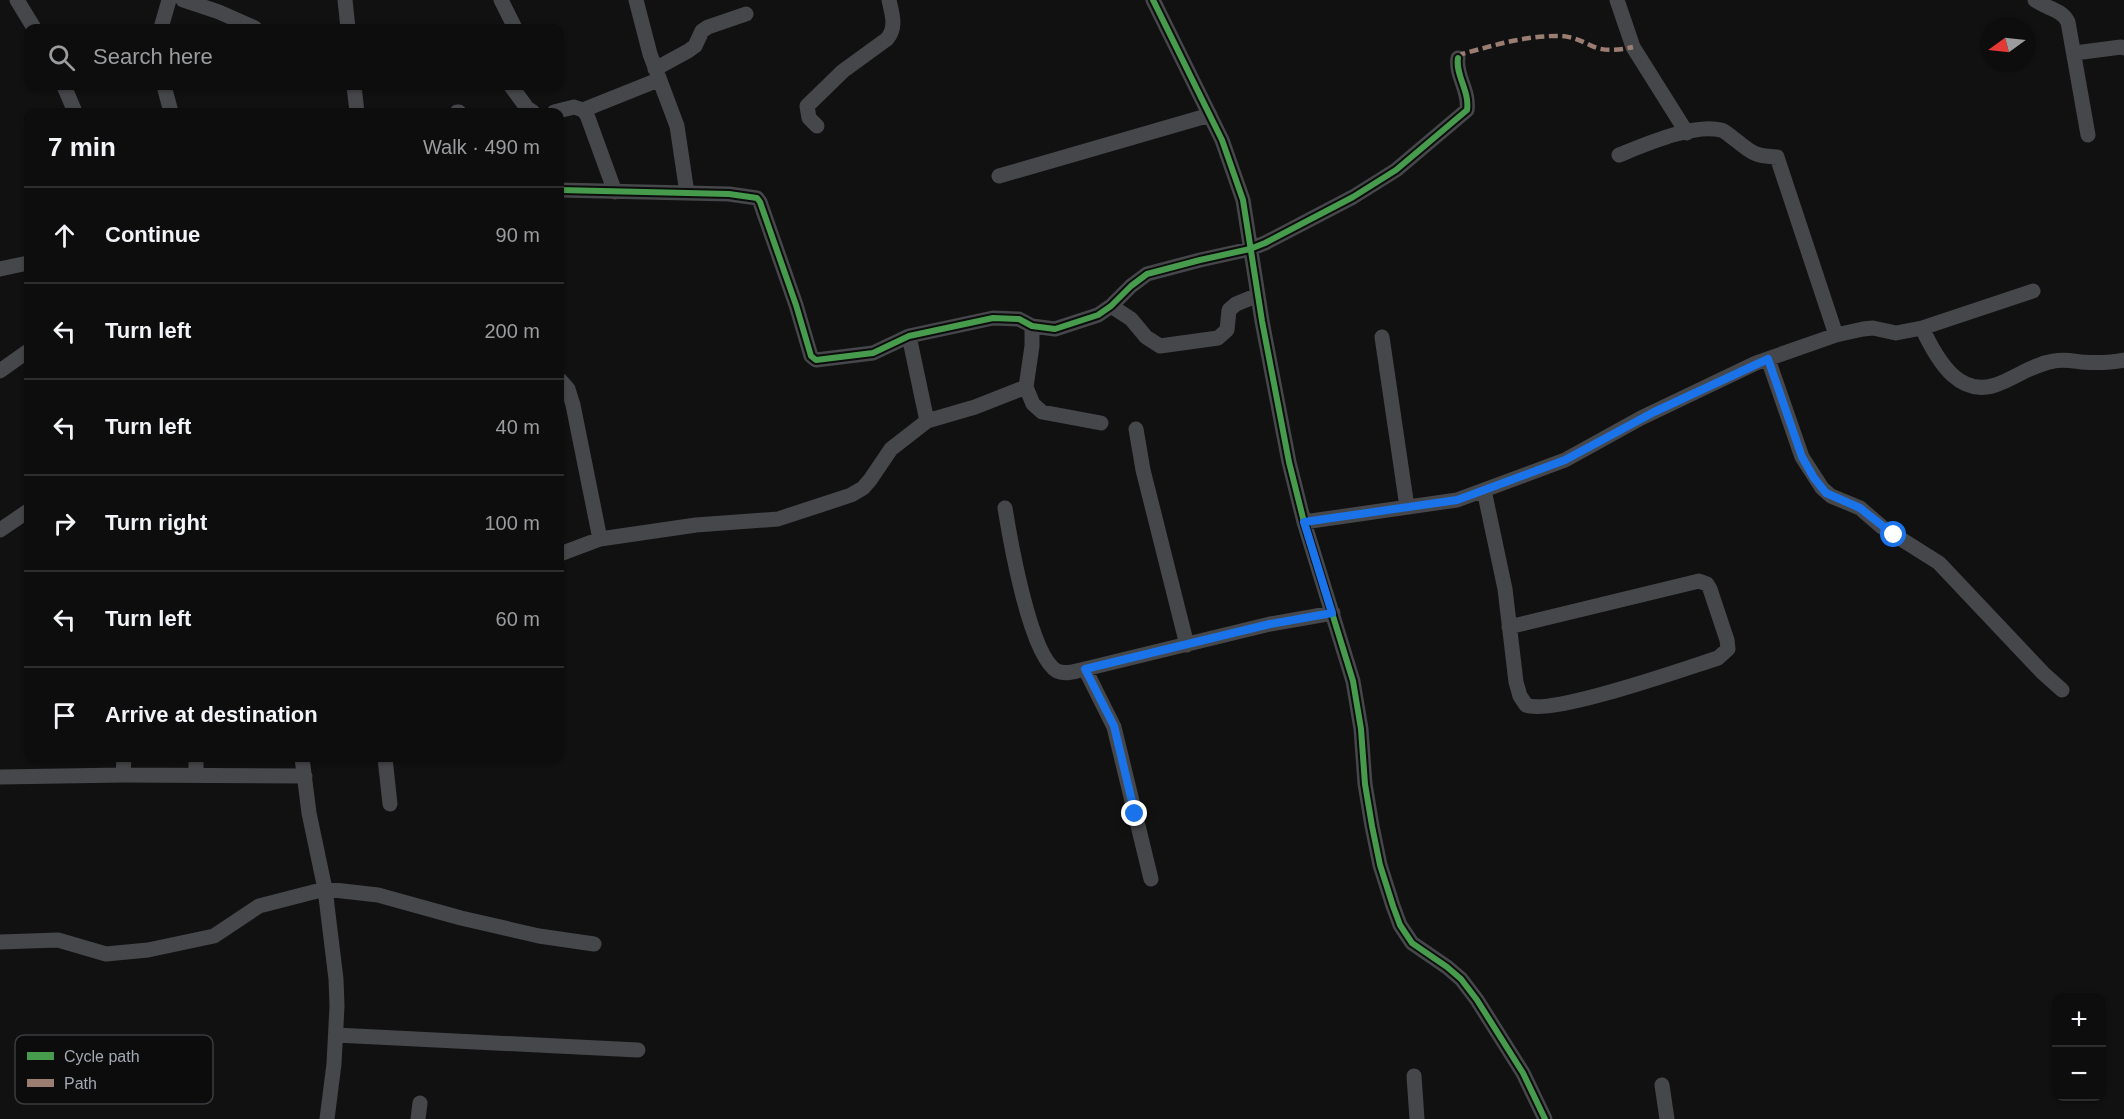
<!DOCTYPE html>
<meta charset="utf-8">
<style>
body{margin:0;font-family:Helvetica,sans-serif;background:#1b1b1c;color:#f1f3f6}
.controls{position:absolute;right:18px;bottom:18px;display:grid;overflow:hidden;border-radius:12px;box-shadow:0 2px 4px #0004}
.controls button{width:54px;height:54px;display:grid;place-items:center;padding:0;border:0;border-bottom:2px solid #2d2d2e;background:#0d0d0e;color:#f1f3f6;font:30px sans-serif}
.compass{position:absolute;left:1980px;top:18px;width:54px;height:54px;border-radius:50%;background:#0d0d0e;box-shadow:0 2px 4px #0004;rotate:255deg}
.stop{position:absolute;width:18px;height:18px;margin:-14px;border:4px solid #1a73e8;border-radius:50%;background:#fff}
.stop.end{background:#1a73e8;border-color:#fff;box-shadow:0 2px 6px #0008}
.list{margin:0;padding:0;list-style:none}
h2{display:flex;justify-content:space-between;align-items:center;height:78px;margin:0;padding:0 24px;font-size:26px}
h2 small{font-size:20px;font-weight:400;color:#9a9c9e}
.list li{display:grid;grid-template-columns:39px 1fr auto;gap:18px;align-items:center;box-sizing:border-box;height:96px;padding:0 24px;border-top:2px solid #2d2d2e}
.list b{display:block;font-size:22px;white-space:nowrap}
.list em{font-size:20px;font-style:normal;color:#9a9c9e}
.icon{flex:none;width:33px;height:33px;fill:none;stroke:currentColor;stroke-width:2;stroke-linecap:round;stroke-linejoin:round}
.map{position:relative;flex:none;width:2124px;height:1119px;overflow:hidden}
.search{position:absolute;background:#0d0d0e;box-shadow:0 2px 4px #0004;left:24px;top:24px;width:540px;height:66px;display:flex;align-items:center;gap:15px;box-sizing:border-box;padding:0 21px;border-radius:12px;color:#9a9c9e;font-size:22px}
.panel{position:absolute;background:#0d0d0e;box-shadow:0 2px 4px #0004;left:24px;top:108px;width:540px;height:654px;border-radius:12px}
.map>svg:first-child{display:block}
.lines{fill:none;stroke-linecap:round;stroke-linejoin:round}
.street{stroke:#46474a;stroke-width:15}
.quiet{stroke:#9b7d72;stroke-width:4.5;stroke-dasharray:9 4.5;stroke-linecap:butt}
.cycleway-casing{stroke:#0c0c0d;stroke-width:10}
.cycleway{stroke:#469c4c;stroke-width:6}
.route{stroke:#1a73e8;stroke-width:8}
.key{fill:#0c0c0d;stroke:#393b3f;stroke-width:1.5}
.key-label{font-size:16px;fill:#a3a8b2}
</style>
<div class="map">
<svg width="2124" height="1119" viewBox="0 0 2124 1119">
<rect width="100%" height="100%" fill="#111112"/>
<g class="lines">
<!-- street -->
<path class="street" d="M17 0 34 28
M183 0 219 12 255 28
M345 0 348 28
M501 0 515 28
M636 0 650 54 677 126 687 193
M1153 0 1222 140 1243 200 1262 321 1289 462 1304 522 1353 681 1361 729 1365 784 1372 826 1380 865 1393 906 1400 925 1412 943 1447 967 1461 979 1477 1000 1523 1073 1545 1119
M1617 0 1633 47 1687 133
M2035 0C2045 8 2062 9 2068 22L2088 135
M161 28 169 0
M2075 53 2121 47 2124 48
M655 69 688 51 695 46 702 31 708 27 746 14
M64 86 75 112
M164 86 171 112
M354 86 357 112
M511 86 527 108 533 112
M583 110 658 80
M457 112H459
M554 112 574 107 583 110 587 115 615 192
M817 126 809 118 807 106 843 71 887 39C897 27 892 14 889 0
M1619 155C1644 145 1694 123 1721 130 1725 131 1729 135 1733 138 1752 152 1752 156 1777 157L1836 335
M999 176 1210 115
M560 190 729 194 757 198 760 202 796 305 811 356 816 360 873 353 909 336 993 318 1019 319 1032 326 1055 329 1098 315 1111 306 1131 286 1147 274 1200 260 1250 249 1265 243 1353 197 1396 170 1467 110C1470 91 1455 75 1458 58
M0 269 28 263
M1111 306 1131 319 1146 337 1160 346 1218 338 1227 330 1229 310 1236 304 1258 295
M1922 328C1938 362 1961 402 2003 382 2021 374 2035 364 2054 361 2064 359 2073 361 2082 362 2096 363 2110 363 2124 360
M909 336 927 421
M1382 337 1407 507
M1768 359 1802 457 1822 488 1831 496 1860 508 1882 527 1939 563 2043 673 2062 690
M0 371 28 351
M560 380 568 389 573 405 600 539
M1026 387 1032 346V326
M1136 429 1143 470 1187 645
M1484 490 1505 589 1516 682 1520 696 1526 705C1552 716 1686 668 1718 658L1728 649 1727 640 1710 589 1707 584 1699 581 1509 627
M1005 508C1010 539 1030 656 1057 671 1065 675 1077 671 1085 669L1270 624 1333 613
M1304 522 1457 500 1565 460 1641 418 1756 363 1836 335 1863 329 1873 328 1896 333 1922 328 2033 291
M0 530 28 511
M560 554 600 539 696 525 778 519 851 495 863 488 870 480 891 449 927 421 975 407 1026 387 1033 404 1042 412 1101 423
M1085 669 1114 727 1151 879
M196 758V775
M302 758 309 813 325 889 336 979 337 1006 334 1064 327 1119
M385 758 390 804
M123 775 124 758
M0 777 123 775 305 776
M0 942 58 940 106 954 148 950 214 936 259 906 325 889 378 895 461 918 539 936 594 944
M336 1035 638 1050
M1414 1076 1417 1119
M1662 1085 1667 1119
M418 1119 420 1103"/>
<!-- quiet -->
<path class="quiet" d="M1458 58 1462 54C1495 45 1527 35 1562 36 1573 37 1582 41 1592 46 1604 52 1620 50 1633 47"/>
<defs>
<path id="cycleway" d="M1153 0 1222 140 1243 200 1262 321 1289 462 1304 522 1353 681 1361 729 1365 784 1372 826 1380 865 1393 906 1400 925 1412 943 1447 967 1461 979 1477 1000 1523 1073 1545 1119
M560 190 729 194 757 198 760 202 796 305 811 356 816 360 873 353 909 336 993 318 1019 319 1032 326 1055 329 1098 315 1111 306 1131 286 1147 274 1200 260 1250 249 1265 243 1353 197 1396 170 1467 110C1470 91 1455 75 1458 58"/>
</defs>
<!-- cycleway casing -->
<use href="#cycleway" class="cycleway-casing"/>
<!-- cycleway -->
<use href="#cycleway" class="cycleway"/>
</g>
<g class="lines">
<!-- route -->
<path class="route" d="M1135 814 1114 726 1085 669 1270 624 1332 613 1304 522 1457 500 1468 496 1565 460 1654 412 1768 359 1802 457 1814 478 1826 493 1860 508 1894 535"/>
</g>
<!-- legend -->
<rect x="15" y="1035" width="198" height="69" rx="9" class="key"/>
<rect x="27" y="1052" width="27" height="8" fill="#469c4c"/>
<rect x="27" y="1079" width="27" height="8" fill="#9b7d72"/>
<g class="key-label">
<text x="64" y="1062">Cycle path</text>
<text x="64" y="1089">Path</text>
</g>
</svg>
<div class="controls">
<button>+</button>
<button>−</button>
</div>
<svg class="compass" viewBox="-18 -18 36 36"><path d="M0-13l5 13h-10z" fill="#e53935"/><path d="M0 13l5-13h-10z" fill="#9a9c9e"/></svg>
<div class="stop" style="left:1894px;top:535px"></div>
<div class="stop end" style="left:1135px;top:814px"></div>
<div class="search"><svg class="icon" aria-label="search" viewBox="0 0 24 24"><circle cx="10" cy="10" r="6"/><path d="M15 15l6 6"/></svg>Search here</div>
<section class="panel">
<h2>7 min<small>Walk · 490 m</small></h2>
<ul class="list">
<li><svg class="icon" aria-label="ahead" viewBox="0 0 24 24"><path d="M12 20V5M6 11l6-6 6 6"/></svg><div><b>Continue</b></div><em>90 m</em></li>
<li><svg class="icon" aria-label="left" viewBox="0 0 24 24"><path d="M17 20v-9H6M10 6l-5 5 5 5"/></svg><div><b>Turn left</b></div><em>200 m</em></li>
<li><svg class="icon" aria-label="left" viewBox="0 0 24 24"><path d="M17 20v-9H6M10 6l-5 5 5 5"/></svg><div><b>Turn left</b></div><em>40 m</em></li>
<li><svg class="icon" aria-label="right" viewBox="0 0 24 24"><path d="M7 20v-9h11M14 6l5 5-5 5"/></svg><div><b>Turn right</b></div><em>100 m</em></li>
<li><svg class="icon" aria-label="left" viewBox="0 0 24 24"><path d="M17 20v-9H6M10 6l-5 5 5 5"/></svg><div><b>Turn left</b></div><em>60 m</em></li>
<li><svg class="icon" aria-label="arrive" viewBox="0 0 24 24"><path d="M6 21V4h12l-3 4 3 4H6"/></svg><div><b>Arrive at destination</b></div></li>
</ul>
</section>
</div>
